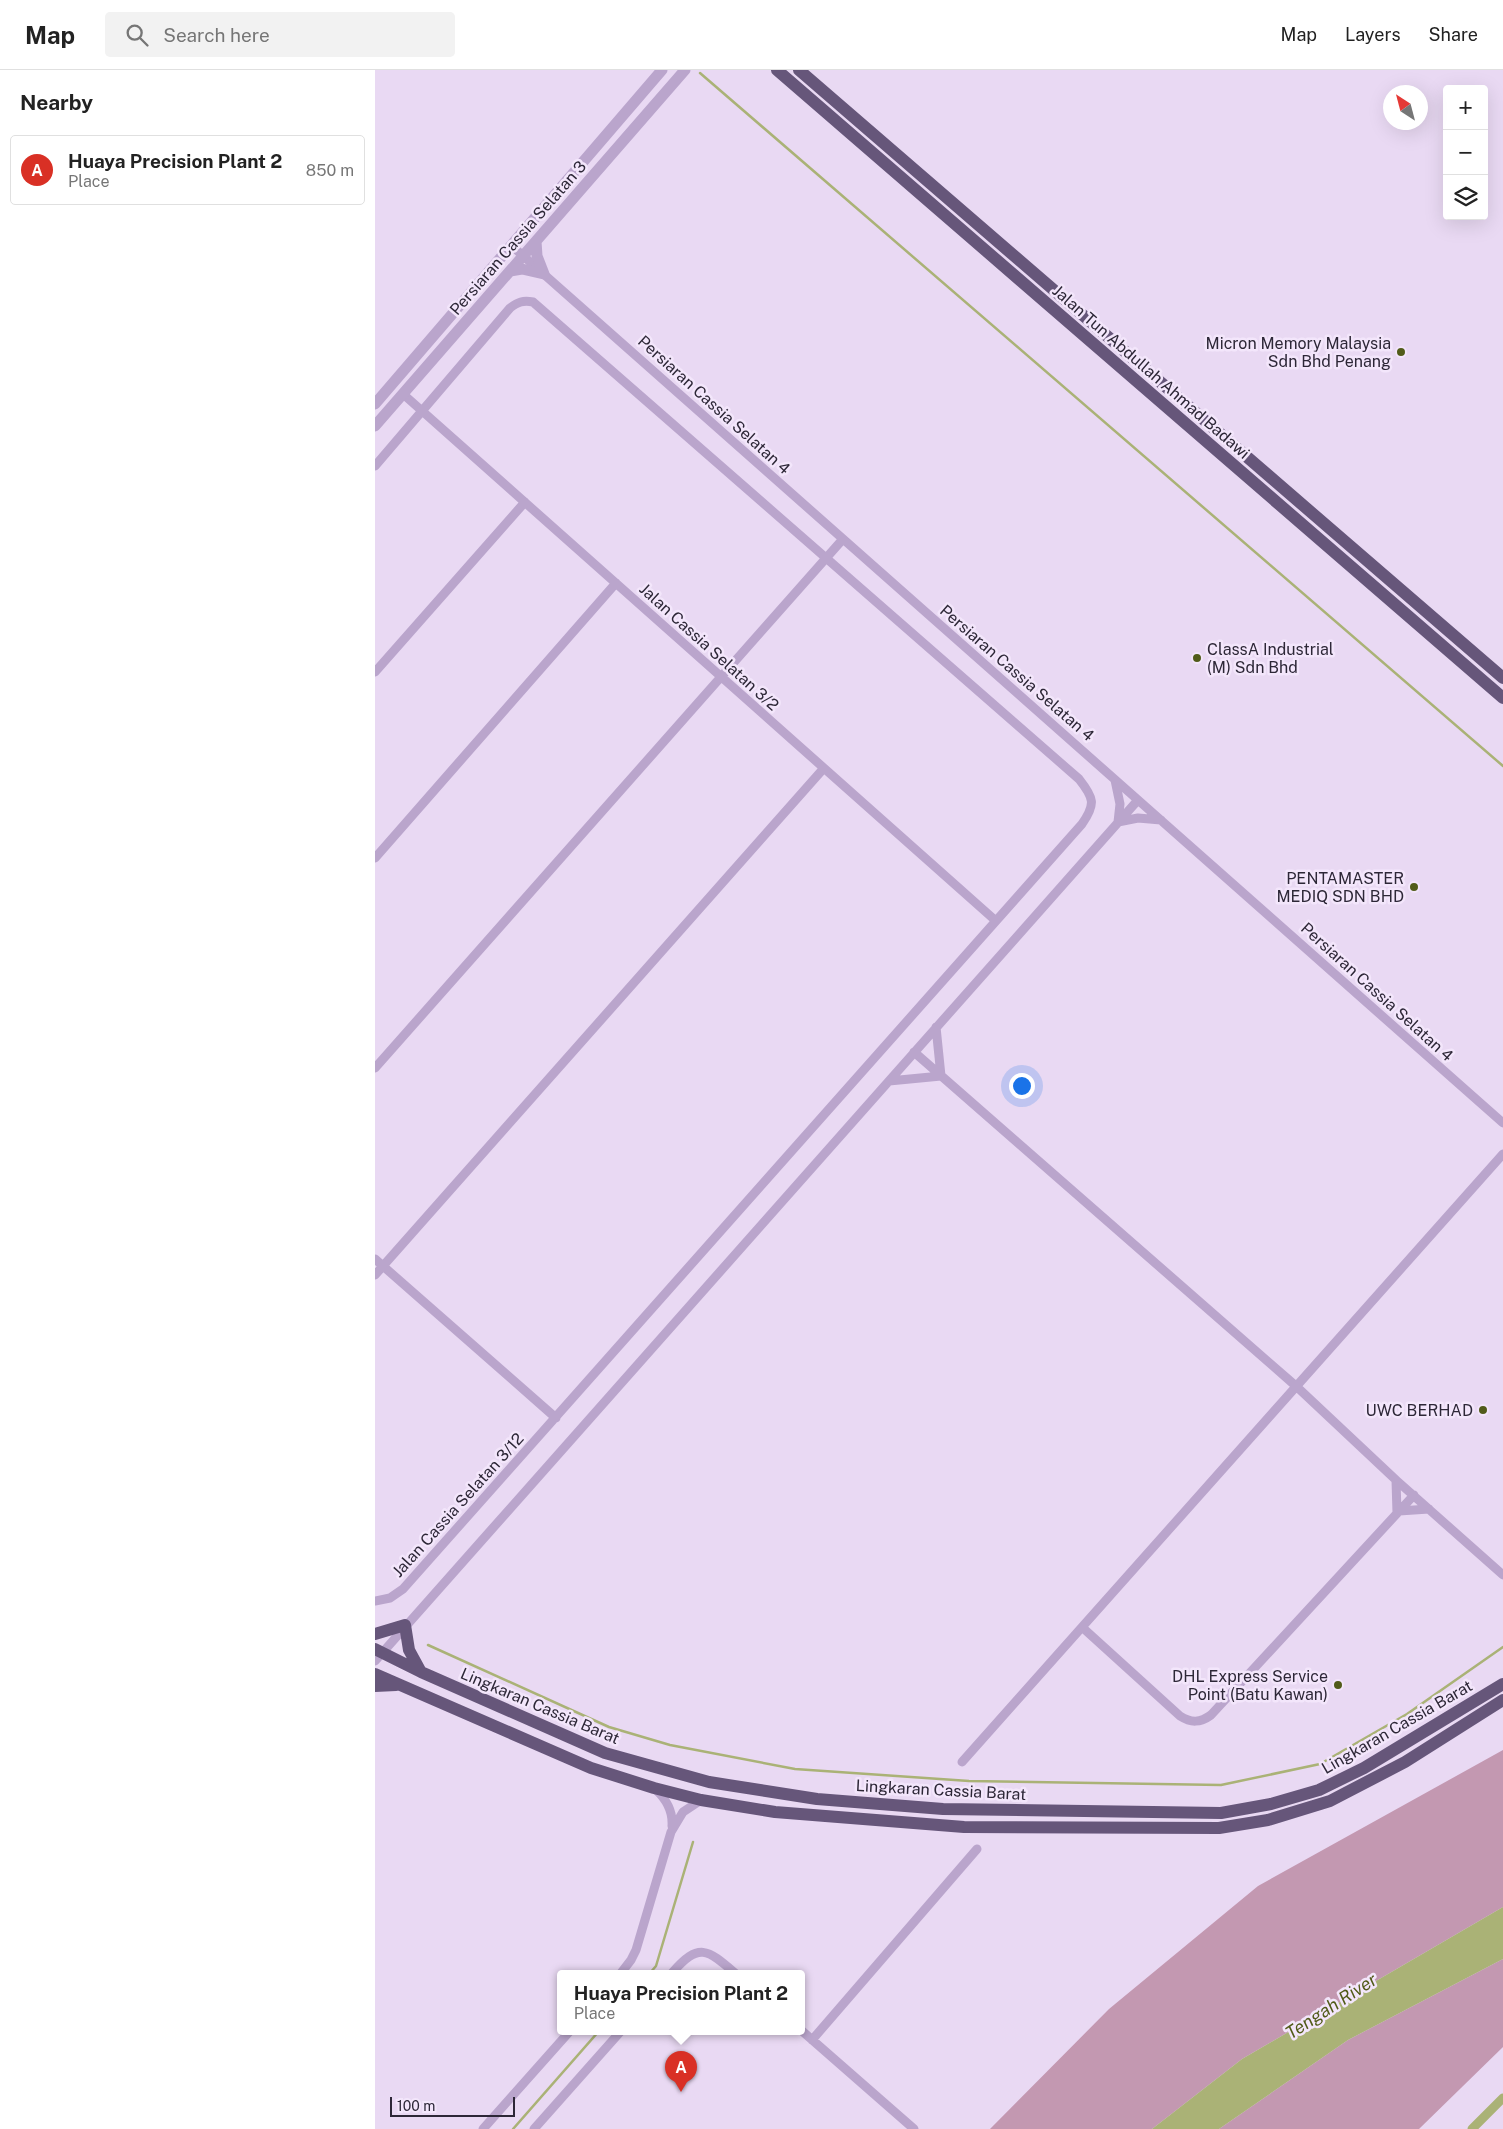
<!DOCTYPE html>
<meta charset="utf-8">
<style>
body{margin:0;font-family:"Public Sans",sans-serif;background:#f2f2f2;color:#222}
.controls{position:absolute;right:15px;top:15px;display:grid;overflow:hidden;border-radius:5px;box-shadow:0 5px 20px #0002}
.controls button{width:45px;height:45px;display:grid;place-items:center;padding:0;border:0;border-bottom:1px solid #e0e0e0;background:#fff;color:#222;font:25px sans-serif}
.compass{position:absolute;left:1008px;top:15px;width:45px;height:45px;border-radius:50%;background:#fff;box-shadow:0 5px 20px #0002;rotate:324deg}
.scale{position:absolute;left:15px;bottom:12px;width:125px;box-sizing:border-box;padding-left:5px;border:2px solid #2d2737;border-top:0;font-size:14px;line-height:18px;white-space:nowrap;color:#2d2737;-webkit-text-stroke:4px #f3e6fb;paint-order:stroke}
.you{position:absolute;left:646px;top:1015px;width:18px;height:18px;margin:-12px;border:4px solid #fff;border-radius:50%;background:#1a73e8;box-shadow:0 0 0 8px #1a73e833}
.badge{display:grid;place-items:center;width:32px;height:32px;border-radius:50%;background:#d93025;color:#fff;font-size:16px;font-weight:700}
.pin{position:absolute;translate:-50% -41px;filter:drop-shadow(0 1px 2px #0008)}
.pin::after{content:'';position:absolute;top:26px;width:18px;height:15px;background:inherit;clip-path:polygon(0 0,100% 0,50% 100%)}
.popup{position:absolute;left:182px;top:1900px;width:248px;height:65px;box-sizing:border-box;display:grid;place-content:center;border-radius:5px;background:#fff;filter:drop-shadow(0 1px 4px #0005);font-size:16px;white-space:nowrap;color:#767676}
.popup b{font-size:19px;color:#222}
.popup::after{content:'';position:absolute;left:50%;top:100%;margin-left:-10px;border:10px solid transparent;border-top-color:#fff}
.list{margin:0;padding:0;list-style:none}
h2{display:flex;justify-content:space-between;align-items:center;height:65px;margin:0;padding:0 20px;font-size:21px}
h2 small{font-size:16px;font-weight:400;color:#767676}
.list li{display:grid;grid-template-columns:32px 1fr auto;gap:15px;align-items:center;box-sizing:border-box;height:70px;margin:0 10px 10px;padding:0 10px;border:1px solid #e0e0e0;border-radius:5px}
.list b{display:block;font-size:19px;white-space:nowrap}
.list p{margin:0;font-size:16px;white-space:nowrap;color:#767676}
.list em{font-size:16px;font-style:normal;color:#767676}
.icon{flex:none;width:28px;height:28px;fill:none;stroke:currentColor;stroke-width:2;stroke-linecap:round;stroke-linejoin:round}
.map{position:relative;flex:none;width:1128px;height:2059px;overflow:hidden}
header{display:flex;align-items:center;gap:30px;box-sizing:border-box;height:70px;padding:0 25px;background:#fff;border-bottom:1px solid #e0e0e0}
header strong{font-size:24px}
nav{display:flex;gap:28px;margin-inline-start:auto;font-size:18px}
.search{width:350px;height:45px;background:#f2f2f2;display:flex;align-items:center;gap:12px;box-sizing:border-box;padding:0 18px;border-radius:5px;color:#767676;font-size:19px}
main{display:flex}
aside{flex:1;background:#fff}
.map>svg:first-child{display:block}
.green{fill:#c398b1}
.water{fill:#aab276}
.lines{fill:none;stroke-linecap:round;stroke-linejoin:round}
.stream{stroke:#aab276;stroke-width:2.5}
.canal{stroke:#aab276;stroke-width:9}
.minor{stroke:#baa5cc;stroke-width:9}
.tertiary{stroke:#baa5cc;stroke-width:11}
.primary{stroke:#66567a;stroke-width:12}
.poi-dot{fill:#515b19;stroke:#f3e6fb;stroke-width:2}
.labels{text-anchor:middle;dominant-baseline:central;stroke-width:5;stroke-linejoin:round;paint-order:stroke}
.street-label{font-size:16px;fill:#2d2737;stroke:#f3e6fb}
.poi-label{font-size:16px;fill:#2d2737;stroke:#f3e6fb;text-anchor:end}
.water-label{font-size:18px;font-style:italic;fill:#515b19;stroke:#f3e6fb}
</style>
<header>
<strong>Map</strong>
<div class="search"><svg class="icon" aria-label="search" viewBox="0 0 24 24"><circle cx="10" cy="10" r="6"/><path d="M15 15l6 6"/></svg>Search here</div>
<nav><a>Map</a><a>Layers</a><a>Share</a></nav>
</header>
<main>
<aside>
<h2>Nearby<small></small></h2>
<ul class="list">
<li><span class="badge">A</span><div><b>Huaya Precision Plant 2</b><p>Place</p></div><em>850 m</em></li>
</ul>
</aside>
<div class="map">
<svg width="1128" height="2059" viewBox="0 0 1128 2059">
<rect width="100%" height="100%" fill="#e9d9f3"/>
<!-- green -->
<path class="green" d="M1128 1680V1837L867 1989 777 2059H615L734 1939 883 1816Z
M1128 1889V1977L1044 2059H844L973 1970Z"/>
<!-- water -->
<path class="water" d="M1128 1837V1889L973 1970 844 2059H777L867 1989Z"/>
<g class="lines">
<!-- stream -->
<path class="stream" d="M325 3 1128 696
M53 1575 234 1657 295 1675 420 1699 594 1711 846 1715 945 1694 1032 1644 1128 1577
M275 1903 281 1896 318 1772
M138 2059 224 1961"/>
<!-- canal -->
<path class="canal" d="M1097 2059 1128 2028"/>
<!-- minor -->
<path class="minor" d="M137 176 1128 1053
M28 324 621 851
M0 396 135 238C143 232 148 230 158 232L704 709C719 728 721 734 707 754L28 1519 15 1528 0 1531
M0 602 150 432
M740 710 745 734 743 752 763 748 786 750
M0 788 241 513
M539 982 922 1317 1021 1410 1128 1505
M0 998 468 469
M514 1011 566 1006 561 957
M0 1189 181 1348
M0 1205 449 698
M1021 1410 1022 1443
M1024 1441 1054 1439
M708 1558 805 1646C816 1653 825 1653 836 1645L1039 1425
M0 1591 763 730
M587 1692 1128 1084
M281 1720C292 1730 298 1741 297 1756
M246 1903 256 1890 261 1880 296 1762 308 1742 326 1730
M297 1903C324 1872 332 1879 360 1903
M426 1960 539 2059
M437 1970 602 1779
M108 2059 195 1961
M159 2059 246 1961"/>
<!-- tertiary -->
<path class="tertiary" d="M161 171 162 186 169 204
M135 201 147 199 169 204
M0 334 287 0
M0 356 310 0"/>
<!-- primary -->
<path class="primary" d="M402 0 1128 628
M424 0 1128 608
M0 1564 30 1555 34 1580 46 1602
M0 1579 46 1602 230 1683 334 1712 442 1729 568 1739 846 1743 896 1734 944 1720 989 1698 1128 1614
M0 1604 216 1698 279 1718 326 1730 400 1742 589 1757 844 1758 893 1750 955 1731 1030 1692 1128 1630
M0 1616 21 1615"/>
</g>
<!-- markers -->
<g class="poi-dot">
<circle cx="1026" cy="282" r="5"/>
<circle cx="822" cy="588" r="5"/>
<circle cx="1039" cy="817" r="5"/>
<circle cx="1108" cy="1340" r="5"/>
<circle cx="963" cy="1615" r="5"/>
</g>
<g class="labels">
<!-- street labels -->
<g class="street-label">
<text transform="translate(143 168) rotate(-49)">Persiaran Cassia Selatan 3</text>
<text transform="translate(776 302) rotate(41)">Jalan Tun Abdullah Ahmad Badawi</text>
<text transform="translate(339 335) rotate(42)">Persiaran Cassia Selatan 4</text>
<text transform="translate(334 577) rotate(42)">Jalan Cassia Selatan 3/2</text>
<text transform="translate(642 603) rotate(41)">Persiaran Cassia Selatan 4</text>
<text transform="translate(1002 922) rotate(42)">Persiaran Cassia Selatan 4</text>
<text transform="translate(83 1435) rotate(-48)">Jalan Cassia Selatan 3/12</text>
<text transform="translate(165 1636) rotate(23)">Lingkaran Cassia Barat</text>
<text transform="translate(1022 1657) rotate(-30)">Lingkaran Cassia Barat</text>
<text transform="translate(566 1720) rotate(3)">Lingkaran Cassia Barat</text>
</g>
<!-- poi labels -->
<g class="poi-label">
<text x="1016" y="273">Micron Memory Malaysia<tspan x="1016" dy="18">Sdn Bhd Penang</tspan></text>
<text x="832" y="579" text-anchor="start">ClassA Industrial<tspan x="832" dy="18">(M) Sdn Bhd</tspan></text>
<text x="1029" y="808">PENTAMASTER<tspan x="1029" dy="18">MEDIQ SDN BHD</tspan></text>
<text x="1098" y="1340">UWC BERHAD</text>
<text x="953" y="1606">DHL Express Service<tspan x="953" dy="18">Point (Batu Kawan)</tspan></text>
</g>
<!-- water labels -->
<g class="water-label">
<text transform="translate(956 1936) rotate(-33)">Tengah River</text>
</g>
</g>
</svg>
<div class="controls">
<button>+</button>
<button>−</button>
<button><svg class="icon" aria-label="layers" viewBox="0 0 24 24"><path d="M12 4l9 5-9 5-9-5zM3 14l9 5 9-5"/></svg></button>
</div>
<svg class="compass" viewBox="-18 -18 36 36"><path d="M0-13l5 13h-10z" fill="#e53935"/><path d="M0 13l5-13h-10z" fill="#767676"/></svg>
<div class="scale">100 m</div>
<div class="you"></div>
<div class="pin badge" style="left:306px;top:2022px">A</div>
<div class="popup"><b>Huaya Precision Plant 2</b>Place</div>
</div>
</main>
